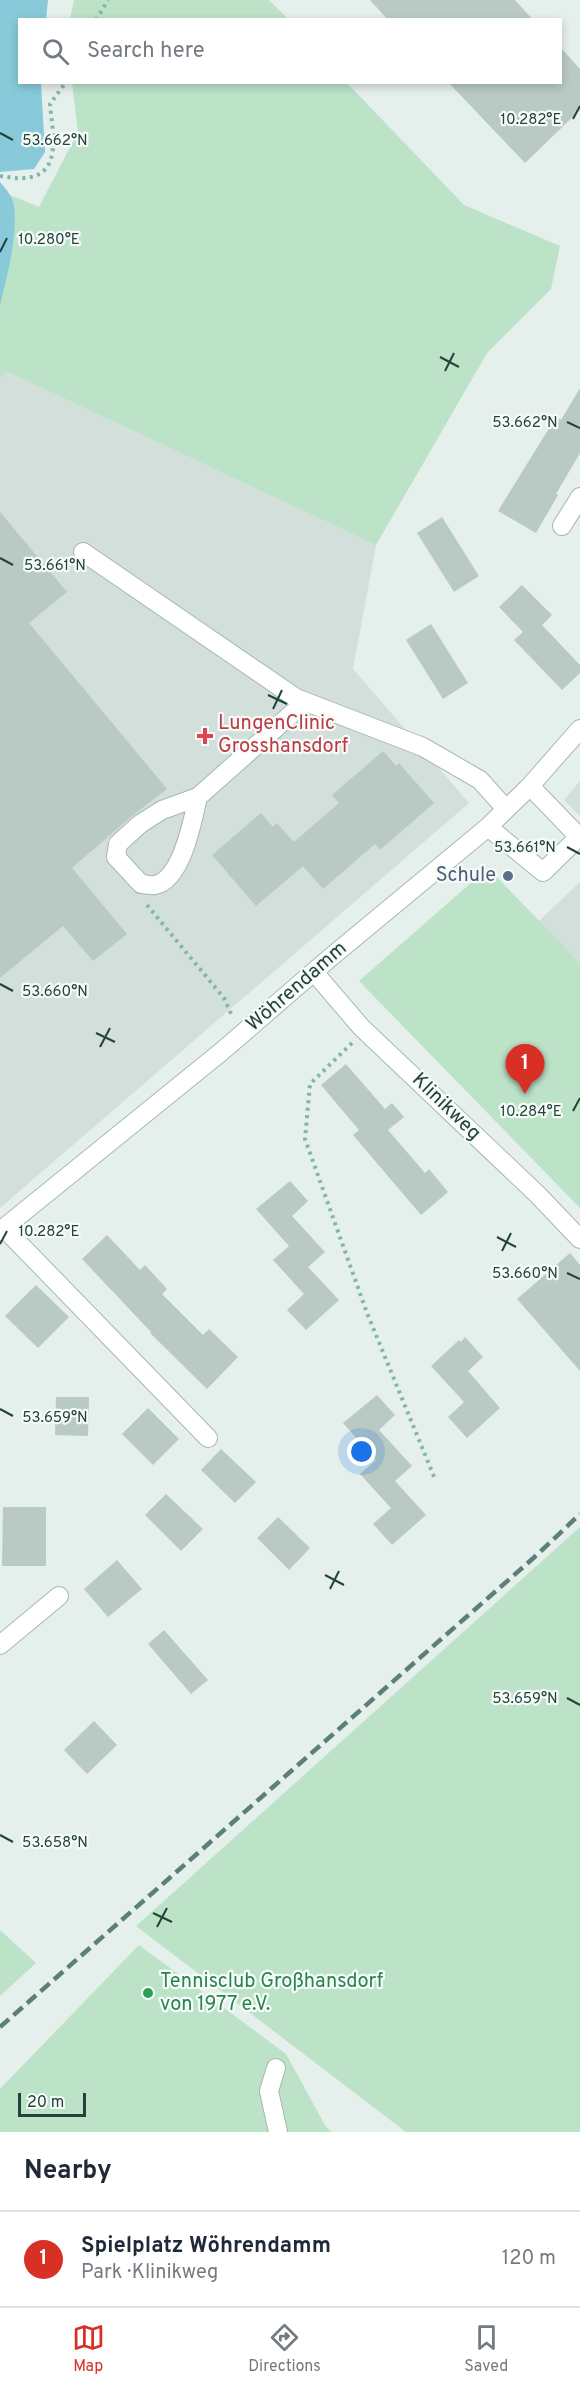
<!DOCTYPE html>
<meta charset="utf-8">
<style>
body{margin:0;font-family:Overpass,sans-serif;background:#f6f6f7;color:#1f2937}
.scale{position:absolute;left:18px;bottom:15px;width:68px;box-sizing:border-box;padding-left:6px;border:3px solid #21433b;border-top:0;font-size:16px;line-height:21px;white-space:nowrap;color:#21433b;-webkit-text-stroke:4px #f6fbf9;paint-order:stroke}
.you{position:absolute;left:362px;top:1452px;width:21px;height:21px;margin:-15px;border:4px solid #fff;border-radius:50%;background:#1a73e8;box-shadow:0 0 0 9px #1a73e833}
.badge{display:grid;place-items:center;width:39px;height:39px;border-radius:50%;background:#d93025;color:#fff;font-size:20px;font-weight:700}
.pin{position:absolute;translate:-50% -50px;filter:drop-shadow(0 2px 3px #0008)}
.pin::after{content:'';position:absolute;top:32px;width:21px;height:18px;background:inherit;clip-path:polygon(0 0,100% 0,50% 100%)}
.list{margin:0;padding:0;list-style:none}
h2{display:flex;justify-content:space-between;align-items:center;height:78px;margin:0;padding:0 24px;font-size:26px}
h2 small{font-size:20px;font-weight:400;color:#747a83}
.list li{display:grid;grid-template-columns:39px 1fr auto;gap:18px;align-items:center;box-sizing:border-box;height:96px;padding:0 24px;border-top:2px solid #e0e1e3}
.list b{display:block;font-size:22px;white-space:nowrap}
.list p{margin:0;font-size:20px;white-space:nowrap;color:#747a83}
.list em{font-size:20px;font-style:normal;color:#747a83}
.icon{flex:none;width:33px;height:33px;fill:none;stroke:currentColor;stroke-width:2;stroke-linecap:round;stroke-linejoin:round}
.map{position:relative;flex:none;width:580px;height:2132px;overflow:hidden}
.search{position:absolute;background:#fff;box-shadow:0 3px 9px #0003;left:18px;right:18px;top:18px;height:66px;display:flex;align-items:center;gap:15px;box-sizing:border-box;padding:0 21px;border-radius:0px;color:#747a83;font-size:22px}
.sheet{height:174px;background:#fff}
nav{display:flex;justify-content:space-around;align-items:center;box-sizing:border-box;height:84px;border-top:2px solid #e0e1e3;background:#fff;font-size:16px;color:#747a83}
nav a{display:grid;justify-items:center;gap:3px}
nav .on{color:#d93025}
.map>svg:first-child{display:block}
.built{fill:#d2dfda}
.green{fill:#bce2c7}
.water{fill:#88cad9}
.building{fill:#b9cac4}
.lines{fill:none;stroke-linecap:round;stroke-linejoin:round}
.minor-casing{stroke:#a6b8b3;stroke-width:20}
.path{stroke:#82b6a7;stroke-width:4;stroke-dasharray:3 4.5;stroke-linecap:butt}
.minor{stroke:#fff;stroke-width:18}
.rail{stroke:#5c7f76;stroke-width:4.5;stroke-dasharray:12 6;stroke-linecap:butt}
.ticks{fill:none;stroke:#21433b;stroke-width:2}
.health-dot{fill:#e0444e;stroke:#f6fbf9;stroke-width:2}
.service-dot{fill:#5c6f8a;stroke:#f6fbf9;stroke-width:2}
.leisure-dot{fill:#2e9e5b;stroke:#f6fbf9;stroke-width:2}
.labels{text-anchor:middle;dominant-baseline:central;stroke-width:4.5;stroke-linejoin:round;paint-order:stroke}
.health-label{font-size:20px;fill:#be3a42;stroke:#f6fbf9;text-anchor:start}
.service-label{font-size:20px;fill:#4e5e75;stroke:#f6fbf9;text-anchor:end}
.street-label{font-size:20px;fill:#21433b;stroke:#f6fbf9}
.leisure-label{font-size:20px;fill:#27864d;stroke:#f6fbf9;text-anchor:start}
.ticks-label{font-size:15px;text-anchor:middle;fill:#21433b;stroke:#f6fbf9;stroke-width:4.5;stroke-linejoin:round;paint-order:stroke}
</style>
<div class="map">
<svg width="580" height="2132" viewBox="0 0 580 2132">
<rect width="100%" height="100%" fill="#e5efeb"/>
<!-- built -->
<path class="built" d="M8 372 376 545 353 669 469 803 0 1208V378Z
M580 781V816L564 800Z
M580 882V963L539 921Z"/>
<!-- green -->
<path class="green" d="M74 0H269L288 19H70Z
M72 83H347L464 205 560 246 551 289 487 353 376 545 8 372 0 378V191L39 207 78 132Z
M488 868 580 963V1208L359 981Z
M580 1527V2132H406L136 1926Z
M0 1930 36 1963 0 1996Z
M139 1945 286 2054 326 2127 332 2132H0V2089Z"/>
<!-- water -->
<path class="water" d="M0 0H48L46 19 20 20V82L41 83 45 152 34 169 0 172Z
M0 182C6 189 13 197 14 206 18 234 7 278 0 305Z"/>
<!-- building -->
<path class="building" d="M370 0H515L533 20H388Z
M561 48 580 69V110L525 163 448 82H561Z
M580 388V453L556 494 558 495 536 533 498 511 556 417 561 420Z
M0 512 67 592 29 623 167 789 132 816 72 868 127 934 93 961 63 926 0 978Z
M442 517 479 576 454 592 417 533Z
M522 585 552 615 542 625 580 665V673L562 690 514 640 523 632 499 607Z
M431 624 468 683 443 699 406 640Z
M383 751 396 766 399 763 434 803 380 850 375 844 323 889 303 866 256 906 212 855 261 813 273 827 277 823 294 842 339 803 332 795Z
M346 1064 385 1109 392 1103 404 1117 388 1130 425 1173 429 1169 448 1192 421 1215 353 1135 359 1130 321 1085Z
M290 1181 308 1201 292 1216 325 1252 308 1267 339 1300 306 1330 287 1310 304 1294 273 1260 289 1246 256 1209Z
M107 1235 140 1270 145 1265 167 1289 162 1294 203 1335 209 1329 238 1357 207 1389 150 1333 151 1332 82 1259Z
M570 1253 580 1265V1371L517 1299Z
M36 1285 69 1317 38 1348 5 1316Z
M465 1337 483 1357 468 1371 500 1408 467 1438 448 1417 464 1402 431 1366 459 1340 461 1342Z
M377 1395 395 1415 379 1430 412 1466 395 1481 426 1515 392 1545 373 1524 391 1508 360 1474 376 1460 343 1423Z
M56 1397H89L88 1436 55 1435Z
M148 1408 179 1439 153 1465 122 1434Z
M221 1449 256 1482 235 1503 201 1470Z
M166 1494 203 1529 181 1551 145 1515Z
M3 1507H46V1566H2Z
M278 1517 310 1548 289 1570 257 1538Z
M117 1560 142 1589 108 1617 84 1589Z
M164 1630 208 1680 191 1694 148 1644Z
M94 1721 117 1745 87 1774 64 1750Z"/>
<g class="lines">
<defs>
<path id="minor" d="M562 526 580 497
M83 552 296 698 423 747 480 780 506 809
M198 797C193 819 182 880 155 885 151 886 145 884 141 884L116 857 118 844 140 824 162 810 198 797 305 702
M488 827 543 872 579 837 530 786
M314 972 361 1027 538 1195 580 1239
M4 1228 208 1438
M0 1231 221 1052 331 957 488 827 530 786 580 729
M0 1645 59 1596
M276 2068 269 2091 278 2132"/>
</defs>
<!-- minor casing -->
<use href="#minor" class="minor-casing"/>
<!-- path -->
<path class="path" d="M96 20 108 0
M0 176C8 177 16 179 24 178 64 176 52 130 50 104L66 82
M147 905 224 998 233 1018
M352 1043 310 1084 305 1139 367 1313 435 1479"/>
<!-- minor -->
<use href="#minor" class="minor"/>
<!-- rail -->
<path class="rail" d="M0 2027 538 1554 580 1514"/>
</g>
<!-- ticks -->
<path class="ticks" d="M573 119 580 106M0 133 13 140M0 252 7 238M440 357 459 367M445 371 454 353M567 422 580 428M0 558 13 565M268 695 287 704M273 709 282 690M567 847 580 854M0 984 13 991M96 1033 115 1042M100 1047 110 1028M573 1111 580 1098M497 1237 516 1247M0 1244 7 1231M502 1251 511 1233M567 1273 580 1279M0 1409 13 1416M325 1575 344 1585M330 1589 339 1571M567 1698 580 1705M0 1835 13 1842M153 1913 172 1922M157 1927 167 1908"/>
<!-- markers -->
<path class="health-dot" d="M202 727h6v6h6v6h-6v6h-6v-6h-6v-6h6z"/>
<circle class="service-dot" cx="508" cy="876" r="6"/>
<circle class="leisure-dot" cx="148" cy="1993" r="6"/>
<g class="labels">
<!-- health labels -->
<g class="health-label">
<text x="218" y="724">LungenClinic<tspan x="218" dy="23">Grosshansdorf</tspan></text>
</g>
<!-- service labels -->
<g class="service-label">
<text x="496" y="876">Schule</text>
</g>
<!-- street labels -->
<g class="street-label">
<text transform="translate(297 987) rotate(-41)">Wöhrendamm</text>
<text transform="translate(446 1107) rotate(44)">Klinikweg</text>
</g>
<!-- leisure labels -->
<g class="leisure-label">
<text x="160" y="1982">Tennisclub Großhansdorf<tspan x="160" dy="23">von 1977 e.V.</tspan></text>
</g>
</g>
<g class="ticks-label">
<text x="531" y="124">10.282°E</text>
<text x="55" y="145">53.662°N</text>
<text x="49" y="244">10.280°E</text>
<text x="525" y="427">53.662°N</text>
<text x="55" y="570">53.661°N</text>
<text x="525" y="852">53.661°N</text>
<text x="55" y="996">53.660°N</text>
<text x="531" y="1116">10.284°E</text>
<text x="49" y="1236">10.282°E</text>
<text x="525" y="1278">53.660°N</text>
<text x="55" y="1422">53.659°N</text>
<text x="525" y="1703">53.659°N</text>
<text x="55" y="1847">53.658°N</text>
</g>
</svg>
<div class="scale">20 m</div>
<div class="you"></div>
<div class="pin badge" style="left:525px;top:1094px">1</div>
<div class="search"><svg class="icon" aria-label="search" viewBox="0 0 24 24"><circle cx="10" cy="10" r="6"/><path d="M15 15l6 6"/></svg>Search here</div>
</div>
<section class="sheet">
<h2>Nearby<small></small></h2>
<ul class="list">
<li><span class="badge">1</span><div><b>Spielplatz Wöhrendamm</b><p>Park · Klinikweg</p></div><em>120 m</em></li>
</ul>
</section>
<nav>
<a class="on"><svg class="icon" aria-label="map" viewBox="0 0 24 24"><path d="M3 6l6-2 6 2 6-2v14l-6 2-6-2-6 2zM9 4v14M15 6v14"/></svg>Map</a>
<a><svg class="icon" aria-label="directions" viewBox="0 0 24 24"><path d="M12 3l9 9-9 9-9-9zM9 14v-3h6M13 9l2 2-2 2"/></svg>Directions</a>
<a><svg class="icon" aria-label="saved" viewBox="0 0 24 24"><path d="M7 4h10v16l-5-4-5 4z"/></svg>Saved</a>
</nav>
